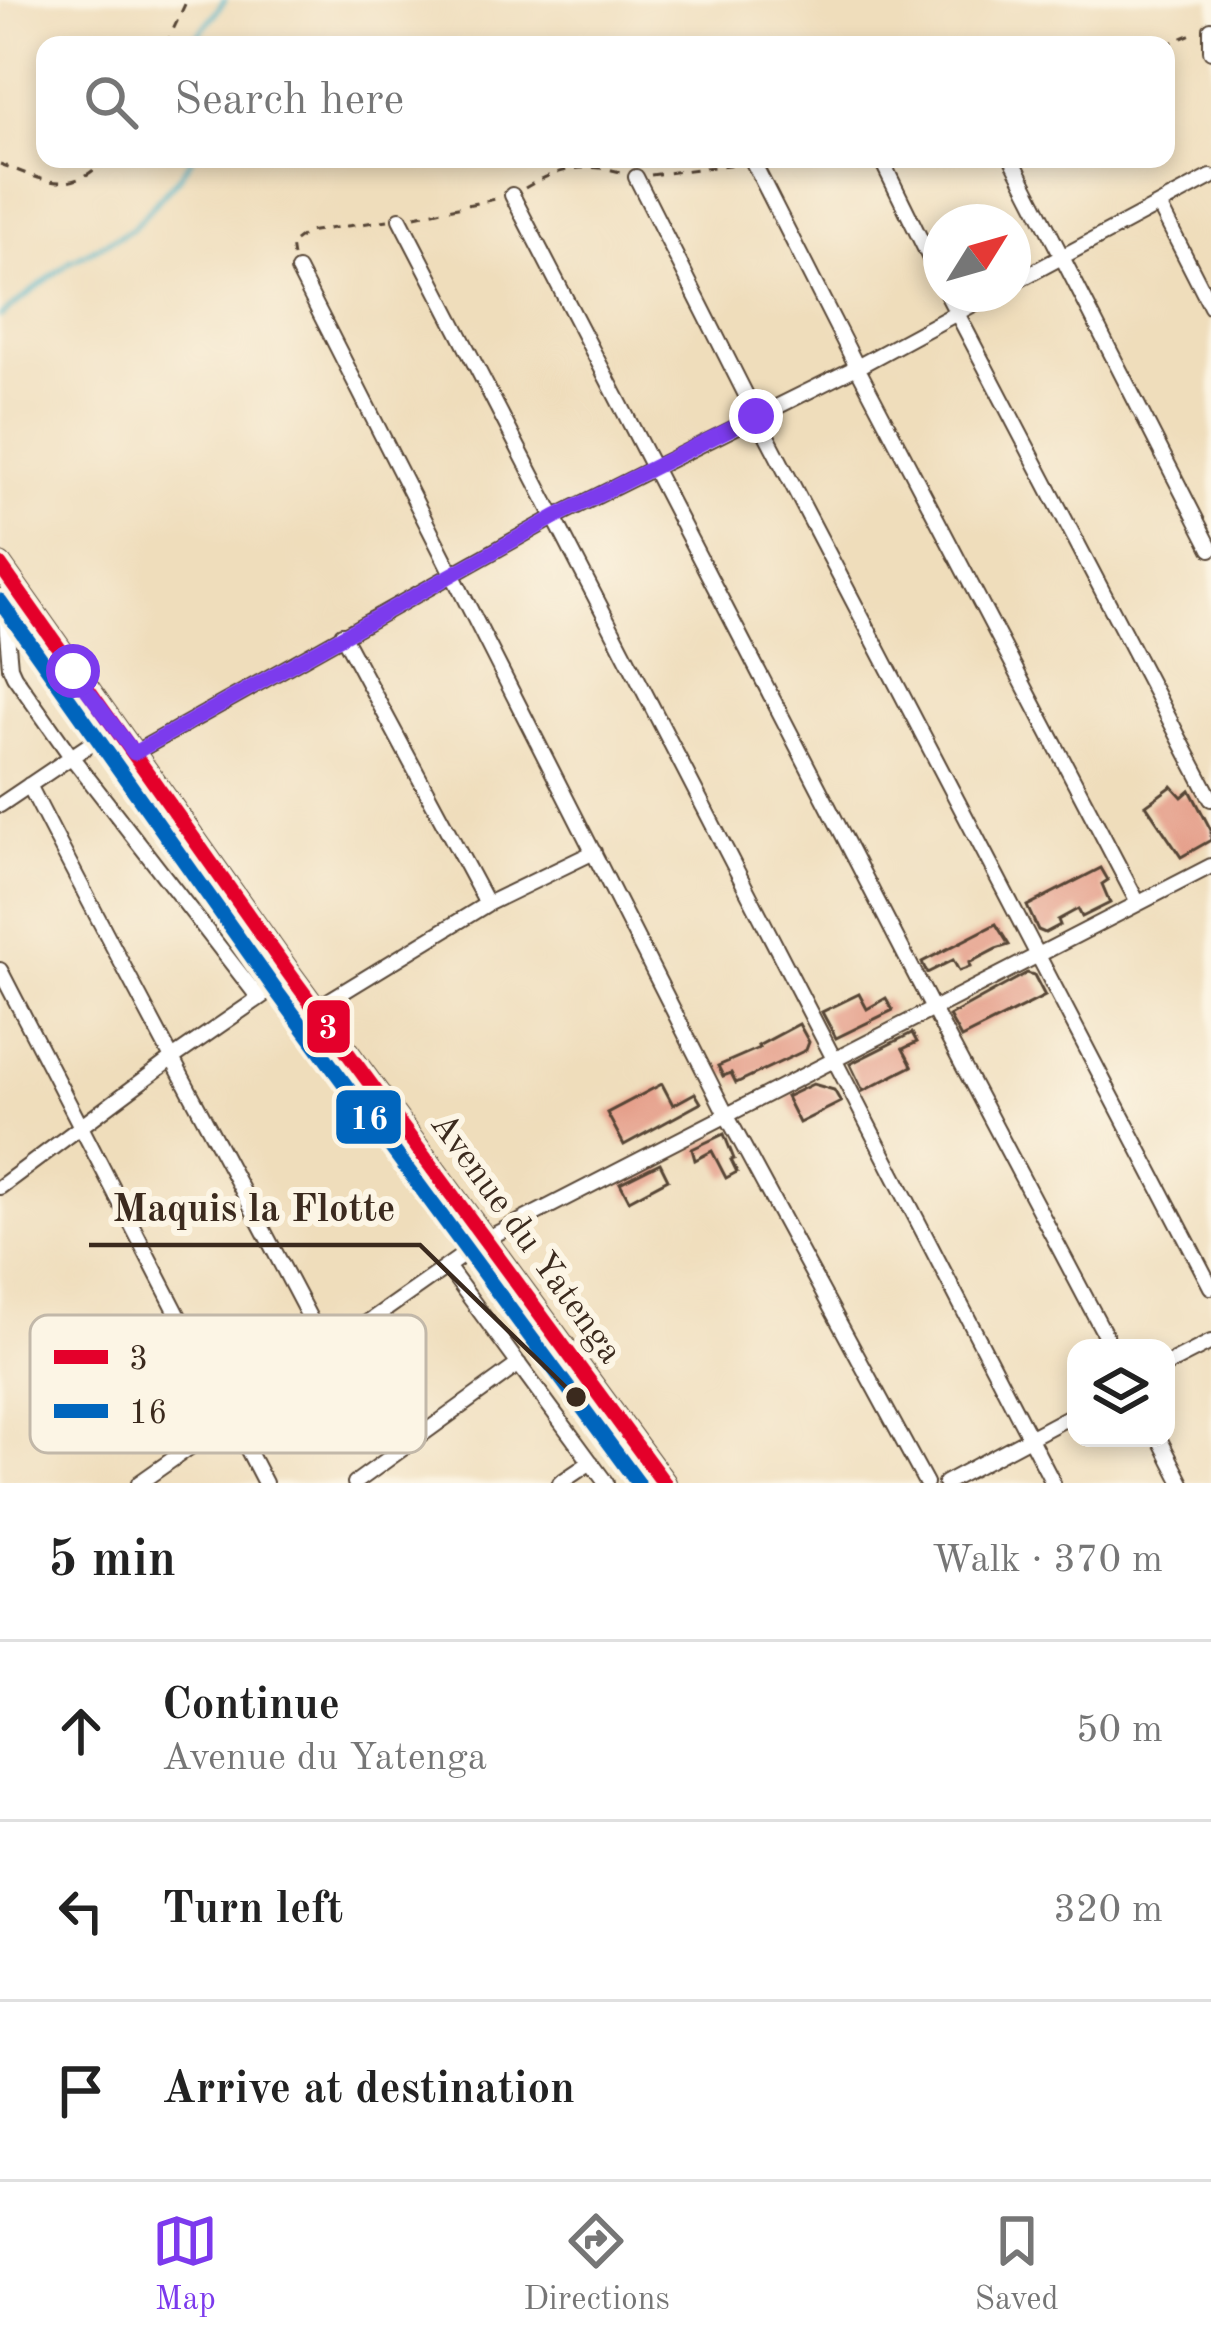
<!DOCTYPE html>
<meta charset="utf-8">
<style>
body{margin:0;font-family:"Old Standard TT",serif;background:#f2f2f2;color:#222}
.controls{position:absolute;right:36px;bottom:36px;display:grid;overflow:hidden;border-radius:24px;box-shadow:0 6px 18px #0003}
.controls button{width:108px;height:108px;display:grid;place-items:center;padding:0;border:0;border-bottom:3px solid #e0e0e0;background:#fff;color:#222;font:60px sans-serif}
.compass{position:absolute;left:923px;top:204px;width:108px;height:108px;border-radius:50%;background:#fff;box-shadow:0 6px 18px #0003;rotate:53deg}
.stop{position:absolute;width:36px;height:36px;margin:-27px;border:9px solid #7c3aed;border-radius:50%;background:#fff}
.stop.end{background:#7c3aed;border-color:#fff;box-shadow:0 3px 12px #0008}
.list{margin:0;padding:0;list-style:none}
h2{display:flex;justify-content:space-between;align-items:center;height:156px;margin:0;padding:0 48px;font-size:51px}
h2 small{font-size:39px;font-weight:400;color:#767676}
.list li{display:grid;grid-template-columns:78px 1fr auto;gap:36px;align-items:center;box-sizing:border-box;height:180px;padding:0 48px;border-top:3px solid #e0e0e0}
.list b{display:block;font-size:45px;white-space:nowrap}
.list p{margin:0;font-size:39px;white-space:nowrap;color:#767676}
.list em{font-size:39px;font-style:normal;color:#767676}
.icon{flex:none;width:66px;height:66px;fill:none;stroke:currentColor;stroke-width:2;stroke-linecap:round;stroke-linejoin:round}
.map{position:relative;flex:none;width:1211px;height:1483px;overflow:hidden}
.search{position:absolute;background:#fff;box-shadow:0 6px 18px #0003;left:36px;right:36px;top:36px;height:132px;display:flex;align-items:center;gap:30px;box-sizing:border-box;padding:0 42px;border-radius:24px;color:#767676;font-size:45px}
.sheet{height:696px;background:#fff}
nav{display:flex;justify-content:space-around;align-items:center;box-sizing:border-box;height:168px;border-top:3px solid #e0e0e0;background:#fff;font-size:33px;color:#767676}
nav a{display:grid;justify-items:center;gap:6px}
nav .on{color:#7c3aed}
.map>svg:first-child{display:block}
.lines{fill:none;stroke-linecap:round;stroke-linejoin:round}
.stream{stroke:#4ab4c8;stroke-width:4.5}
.building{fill:#e59f8a}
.minor-casing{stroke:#564536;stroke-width:18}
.primary-casing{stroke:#564536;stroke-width:26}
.path{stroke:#564536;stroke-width:3;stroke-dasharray:9 9;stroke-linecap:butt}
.minor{stroke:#fff;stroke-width:14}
.primary{stroke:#ecc669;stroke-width:21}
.bus-1-casing{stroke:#fcf5e5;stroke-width:24}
.bus-2-casing{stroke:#fcf5e5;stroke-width:24}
.bus-1{stroke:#e4002b;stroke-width:15}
.bus-2{stroke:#0065bd;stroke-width:15}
.route{stroke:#7c3aed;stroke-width:15}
.labels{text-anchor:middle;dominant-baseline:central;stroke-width:12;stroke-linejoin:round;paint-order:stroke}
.street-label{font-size:36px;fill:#3b2a1e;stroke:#fcf5e5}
.key{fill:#fcf5e5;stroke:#c2b8a9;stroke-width:3}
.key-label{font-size:33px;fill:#3b2a1e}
.leader{fill:none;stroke:#3b2a1e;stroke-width:4.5}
.callout-dot{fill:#3b2a1e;stroke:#fcf5e5;stroke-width:4.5}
.callout-label{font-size:39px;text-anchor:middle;font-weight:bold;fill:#3b2a1e;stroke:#fcf5e5;stroke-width:12;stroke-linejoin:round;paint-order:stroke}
.line-badge{stroke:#fcf5e5;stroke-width:4.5}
.badge-label{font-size:33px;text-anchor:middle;font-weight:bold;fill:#fff}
</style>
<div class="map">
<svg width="1211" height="1483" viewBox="0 0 1211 1483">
<rect width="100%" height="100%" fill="#fcf5e5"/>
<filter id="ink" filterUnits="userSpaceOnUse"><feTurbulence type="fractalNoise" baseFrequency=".00833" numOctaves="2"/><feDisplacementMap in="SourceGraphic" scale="24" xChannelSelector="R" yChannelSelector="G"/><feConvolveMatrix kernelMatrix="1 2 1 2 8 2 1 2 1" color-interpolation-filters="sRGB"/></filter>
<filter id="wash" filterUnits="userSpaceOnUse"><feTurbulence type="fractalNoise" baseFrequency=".004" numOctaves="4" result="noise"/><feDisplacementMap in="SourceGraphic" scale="48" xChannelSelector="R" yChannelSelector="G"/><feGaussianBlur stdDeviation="2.7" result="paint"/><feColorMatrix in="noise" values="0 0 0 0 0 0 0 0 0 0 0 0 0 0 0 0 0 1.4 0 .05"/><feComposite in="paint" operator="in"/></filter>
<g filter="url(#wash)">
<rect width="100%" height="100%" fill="#efddbb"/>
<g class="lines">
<!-- stream -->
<path class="stream" d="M191 45 225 0
M0 316 70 262 132 229 178 178 192 159"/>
</g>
<g id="blocks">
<!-- building -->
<path class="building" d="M1172 786 1182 797 1190 790 1211 830V840L1181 857 1146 805Z
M1101 868 1108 880 1102 884 1110 903 1082 917 1078 909 1058 920 1060 925 1045 933 1038 930 1027 906Z
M996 924 1009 945 996 949 969 963 970 967 959 971 953 960 927 973 922 962Z
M1027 973 1034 975 1045 996 961 1038 949 1016Z
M859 994 867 1009 886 998 893 1010 836 1038 822 1012Z
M799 1024 809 1042 806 1050 736 1083 731 1073 723 1076 718 1066 759 1048 758 1046Z
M912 1033 917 1042 903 1049 912 1066 863 1091 850 1064Z
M662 1084 673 1105 695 1093 701 1103 624 1145 607 1113Z
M813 1084 834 1090 841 1102 799 1123 786 1097Z
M724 1134 734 1159 731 1160 737 1172 726 1178 712 1151 695 1160 692 1149Z
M660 1163 668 1179 629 1200 620 1183Z"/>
</g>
</g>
<g filter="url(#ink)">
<use href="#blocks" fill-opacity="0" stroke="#564536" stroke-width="3"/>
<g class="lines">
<defs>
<path id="minor" d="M1211 29V51
M881 159 941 281
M1012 159 1211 549
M753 162 857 367 1138 903
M636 177 756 415 1211 1287
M512 195 933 1009 1112 1348
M1159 205 1211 307
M400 219 1053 1483
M298 270 727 1116 926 1483
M1013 283 1211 177
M947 294 1211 799
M20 600 8 591 4 600 10 667 14 676 70 755 258 997
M342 634 487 904
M134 753 555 517 857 367 992 294
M29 785C126 975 229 1163 328 1353
M0 805 114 728
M0 970 265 1483
M315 1009 487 904 594 852
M0 1187 174 1057 291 976
M448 1268 606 1483
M1166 1365 1211 1342
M1159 1438 1182 1483
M139 1483 486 1239 1211 866
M355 1483 519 1364
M560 1483 591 1462
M945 1483 1076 1413"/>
<path id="primary" d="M0 565 291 976 664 1483"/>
</defs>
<!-- minor casing -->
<use href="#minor" class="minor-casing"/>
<!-- primary casing -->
<use href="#primary" class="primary-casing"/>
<!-- path -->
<path class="path" d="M166 45 187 0
M1165 45 1196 32
M0 164C43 179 70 198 105 159
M651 175 736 164
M525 188C558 168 587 162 624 173
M415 216 500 198
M293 257 291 244 307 232 388 220"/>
<!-- minor -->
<use href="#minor" class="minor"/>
<!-- primary -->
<use href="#primary" class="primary"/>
<defs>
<path id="bus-1" d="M0 565 291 976 664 1483"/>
<path id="bus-2" d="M0 601 274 988 638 1483"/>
</defs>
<!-- bus-1 casing -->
<use href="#bus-1" class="bus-1-casing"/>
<!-- bus-2 casing -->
<use href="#bus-2" class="bus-2-casing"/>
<!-- bus-1 -->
<use href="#bus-1" class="bus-1"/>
<!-- bus-2 -->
<use href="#bus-2" class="bus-2"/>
</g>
</g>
<g class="lines" filter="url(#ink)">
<!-- route -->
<path class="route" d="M73 671 134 753 555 517 756 416"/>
</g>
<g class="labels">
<!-- street labels -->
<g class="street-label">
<text transform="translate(525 1239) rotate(54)">Avenue du Yatenga</text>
</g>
</g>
<!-- legend -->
<rect x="30" y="1315" width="396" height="138" rx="18" class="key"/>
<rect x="54" y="1350" width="54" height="14" fill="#e4002b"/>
<rect x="54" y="1404" width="54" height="14" fill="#0065bd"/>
<g class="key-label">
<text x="129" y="1369">3</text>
<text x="129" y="1423">16</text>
</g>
<!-- callouts -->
<path class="leader" d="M576 1397L420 1245H89"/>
<circle class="callout-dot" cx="576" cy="1397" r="12"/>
<g class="callout-label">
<text x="254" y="1221">Maquis la Flotte</text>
</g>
<g class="line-badge">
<rect x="305" y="998" width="47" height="57" rx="12" fill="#e4002b"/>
<rect x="334" y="1088" width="69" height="58" rx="12" fill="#0065bd"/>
</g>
<g class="badge-label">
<text x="328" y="1038">3</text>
<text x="369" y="1129">16</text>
</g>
</svg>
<div class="controls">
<button><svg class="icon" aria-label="layers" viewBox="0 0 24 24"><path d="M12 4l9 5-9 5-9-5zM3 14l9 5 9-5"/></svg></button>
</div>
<svg class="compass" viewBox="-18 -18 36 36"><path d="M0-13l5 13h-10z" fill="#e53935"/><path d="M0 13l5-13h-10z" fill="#767676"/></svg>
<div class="stop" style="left:73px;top:671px"></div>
<div class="stop end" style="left:756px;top:416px"></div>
<div class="search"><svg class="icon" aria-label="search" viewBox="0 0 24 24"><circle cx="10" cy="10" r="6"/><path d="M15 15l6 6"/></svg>Search here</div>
</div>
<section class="sheet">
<h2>5 min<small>Walk · 370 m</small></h2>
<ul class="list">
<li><svg class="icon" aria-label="ahead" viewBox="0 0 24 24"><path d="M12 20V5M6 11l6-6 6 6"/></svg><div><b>Continue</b><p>Avenue du Yatenga</p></div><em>50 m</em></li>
<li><svg class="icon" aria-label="left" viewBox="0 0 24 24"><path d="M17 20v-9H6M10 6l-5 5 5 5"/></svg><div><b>Turn left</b></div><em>320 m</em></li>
<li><svg class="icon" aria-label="arrive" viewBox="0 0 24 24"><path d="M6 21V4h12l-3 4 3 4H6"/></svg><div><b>Arrive at destination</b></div></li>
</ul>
</section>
<nav>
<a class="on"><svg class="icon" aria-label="map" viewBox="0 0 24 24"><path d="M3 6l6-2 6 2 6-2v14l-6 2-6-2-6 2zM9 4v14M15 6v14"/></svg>Map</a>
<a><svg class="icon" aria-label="directions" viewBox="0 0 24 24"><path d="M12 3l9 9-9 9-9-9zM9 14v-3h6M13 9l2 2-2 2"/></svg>Directions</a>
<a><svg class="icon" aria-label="saved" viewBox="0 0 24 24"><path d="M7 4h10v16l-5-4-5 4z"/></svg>Saved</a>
</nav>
